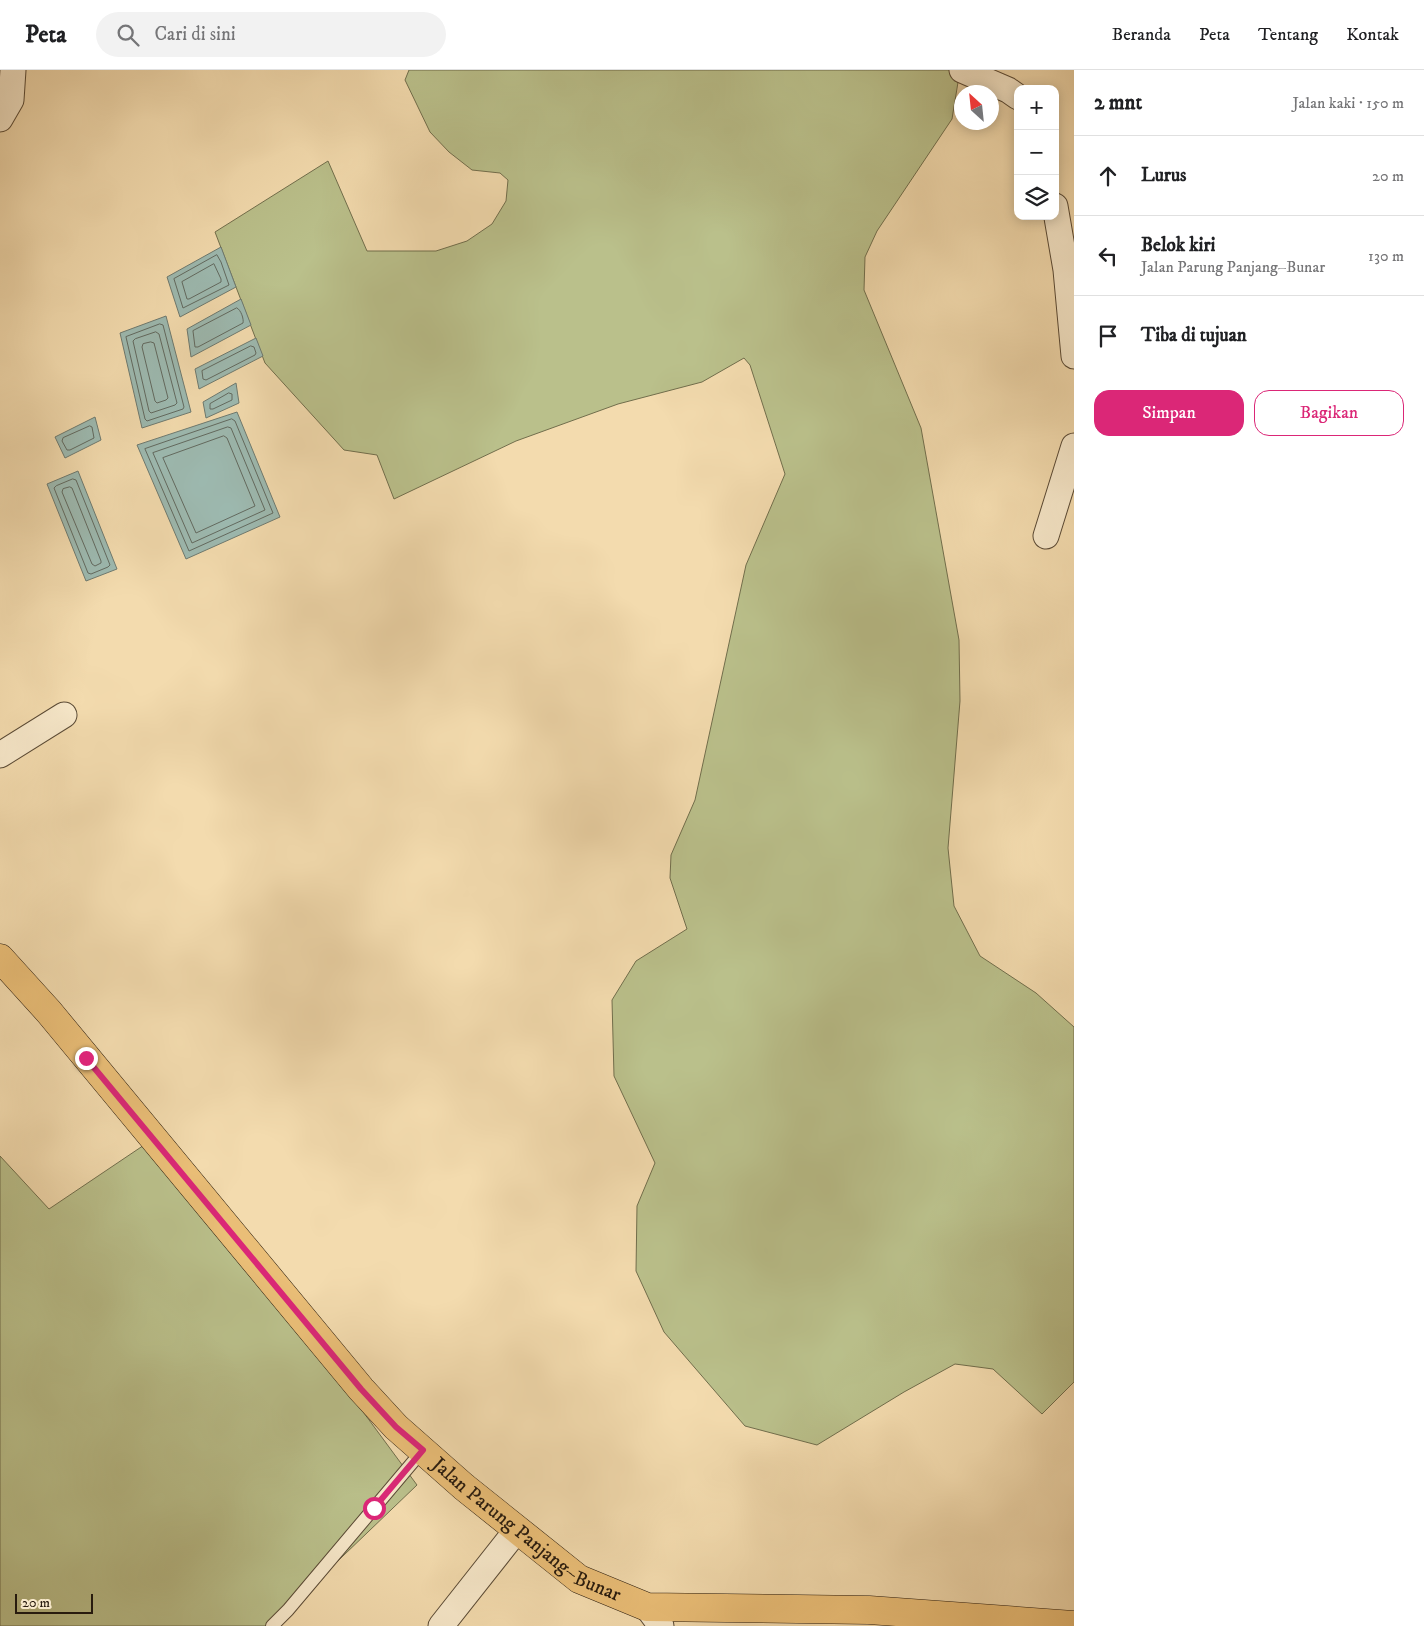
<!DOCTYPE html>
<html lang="id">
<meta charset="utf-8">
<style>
body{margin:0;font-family:"IM FELL DW Pica",serif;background:#f2f2f2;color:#202124}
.controls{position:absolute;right:15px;top:15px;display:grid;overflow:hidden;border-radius:10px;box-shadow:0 2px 12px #0003}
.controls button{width:45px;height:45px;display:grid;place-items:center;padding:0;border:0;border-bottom:1px solid #e0e0e0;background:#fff;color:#202124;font:25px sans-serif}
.compass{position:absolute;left:954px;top:15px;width:45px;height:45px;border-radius:50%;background:#fff;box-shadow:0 2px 12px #0003;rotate:333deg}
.scale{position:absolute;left:15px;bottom:12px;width:78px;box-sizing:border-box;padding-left:5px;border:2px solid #281b0e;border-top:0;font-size:14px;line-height:18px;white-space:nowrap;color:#281b0e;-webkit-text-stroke:4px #f7e8ca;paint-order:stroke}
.stop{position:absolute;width:15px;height:15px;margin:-11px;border:4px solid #db2777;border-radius:50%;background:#fff}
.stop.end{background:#db2777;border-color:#fff;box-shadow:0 1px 5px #0008}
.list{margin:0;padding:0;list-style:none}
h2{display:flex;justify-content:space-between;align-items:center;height:65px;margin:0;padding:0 20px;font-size:21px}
h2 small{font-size:16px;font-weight:400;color:#757577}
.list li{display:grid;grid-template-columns:32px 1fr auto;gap:15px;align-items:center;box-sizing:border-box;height:80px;padding:0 20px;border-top:1px solid #e0e0e0}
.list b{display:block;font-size:19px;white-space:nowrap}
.list p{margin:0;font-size:16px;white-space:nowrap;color:#757577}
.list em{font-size:16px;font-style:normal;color:#757577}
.actions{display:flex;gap:10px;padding:15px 20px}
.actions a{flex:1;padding:11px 0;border:1px solid #db2777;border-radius:15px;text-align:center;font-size:18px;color:#db2777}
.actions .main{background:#db2777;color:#fff}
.icon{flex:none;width:28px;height:28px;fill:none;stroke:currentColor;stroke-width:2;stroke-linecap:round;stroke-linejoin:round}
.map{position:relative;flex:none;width:1074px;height:1556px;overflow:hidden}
header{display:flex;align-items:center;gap:30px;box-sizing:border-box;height:70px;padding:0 25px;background:#fff;border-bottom:1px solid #e0e0e0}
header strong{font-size:24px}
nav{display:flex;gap:28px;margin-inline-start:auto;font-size:18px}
.search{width:350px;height:45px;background:#f2f2f2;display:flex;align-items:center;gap:12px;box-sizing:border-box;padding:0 18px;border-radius:28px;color:#757577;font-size:19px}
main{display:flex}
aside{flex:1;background:#fff}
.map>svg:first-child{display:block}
.green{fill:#bac08b;stroke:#716e4c}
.water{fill:#9dbab1;stroke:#6e7a70}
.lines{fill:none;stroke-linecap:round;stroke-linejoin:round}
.shore{stroke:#626a60;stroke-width:1}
.lane-casing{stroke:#5b4b36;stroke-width:14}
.street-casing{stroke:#5b4b36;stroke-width:27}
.primary-casing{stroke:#281b0e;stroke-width:29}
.lane{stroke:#f7e8ca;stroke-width:12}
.street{stroke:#f7e8ca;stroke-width:25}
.primary{stroke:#eabe77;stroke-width:28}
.route{stroke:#db2777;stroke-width:6}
.labels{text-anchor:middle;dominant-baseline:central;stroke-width:4.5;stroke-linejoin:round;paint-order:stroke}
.street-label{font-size:20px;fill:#281b0e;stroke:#f7e8ca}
</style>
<header>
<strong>Peta</strong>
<div class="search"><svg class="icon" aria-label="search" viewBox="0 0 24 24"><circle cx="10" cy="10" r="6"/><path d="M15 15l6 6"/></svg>Cari di sini</div>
<nav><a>Beranda</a><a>Peta</a><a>Tentang</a><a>Kontak</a></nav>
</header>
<main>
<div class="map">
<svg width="1074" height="1556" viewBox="0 0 1074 1556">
<rect width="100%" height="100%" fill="#f3dbae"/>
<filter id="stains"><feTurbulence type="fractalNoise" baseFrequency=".004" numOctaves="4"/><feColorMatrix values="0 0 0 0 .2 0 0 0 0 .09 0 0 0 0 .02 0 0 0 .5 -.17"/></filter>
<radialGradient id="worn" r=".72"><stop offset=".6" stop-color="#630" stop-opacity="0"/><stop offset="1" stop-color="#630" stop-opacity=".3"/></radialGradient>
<!-- green -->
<path class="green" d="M409 0H960L952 49 877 161 865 187 864 220 921 358 959 570 960 631 948 778 954 836 980 886 1036 923 1074 957V1312L1042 1344 993 1299 955 1294 904 1322 817 1375 745 1356 664 1262 636 1201 637 1136 655 1093 614 1006 612 930 636 891 687 859 670 808 671 785 695 730 746 495 785 404 750 295 744 288 702 312 618 334 516 371 394 429 377 385 344 380 265 293 215 162 328 91 367 181H436L467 171 492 154 506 131 508 110 500 103 472 100 449 82 430 62 405 10Z
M159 1065 417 1415 270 1556H0V1086L49 1139Z"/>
<!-- water -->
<path class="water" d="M221 177 236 217 180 247 167 207Z
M241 229 251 255 191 287 187 259Z
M166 246 191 342 142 358 120 263Z
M256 268 263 286 199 319 195 299Z
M236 313 239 333 206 348 203 332Z
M237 342 280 447 186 489 137 375Z
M95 347 101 370 65 388 55 367Z
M78 401 117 499 86 511 47 414Z"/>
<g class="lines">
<!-- shore -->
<path class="shore" d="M217 185 221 192 229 215 183 238 174 209Z
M214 194 221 209V212L189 229H187L182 212Z
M237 238C241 240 244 249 243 253L198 277H195L193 261Z
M160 254 163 255 184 337 183 339 147 351 145 349 126 267Z
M156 262 159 264 177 333 175 335 151 343 149 341 133 271 135 269Z
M151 272 154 273 168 328 166 330 157 333 155 331 142 277 143 274Z
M251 276 254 277 256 283 255 285 206 310 203 309 202 301Z
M229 323 232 324V330L213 339H210V334Z
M232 349 235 351 273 443 189 481 145 379Z
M90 356 92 357 94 368 70 380H67L62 371 63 368Z
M228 357 231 358 265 440 192 473 153 383Z
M224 366 227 368 255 436 196 463 163 388Z
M73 409 76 410 110 495 108 497 91 504 88 503 54 418 56 416Z
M70 417 72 418 101 491V493L95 496 92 494 62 422 63 419Z"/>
<defs>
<path id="lane" d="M272 1556 288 1540 423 1380"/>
<path id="street" d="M962 0 1008 20 1018 27
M0 49 11 30 13 0
M1055 136 1066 200 1074 286
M1046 466 1074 376
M0 685 64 645
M647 1537 661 1556
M441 1556 516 1461"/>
<g id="primary">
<path id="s1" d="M0 888 49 942 361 1319 396 1357 464 1417 579 1509 647 1537 869 1540 1074 1555"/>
</g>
</defs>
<!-- lane casing -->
<use href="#lane" class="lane-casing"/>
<!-- street casing -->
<use href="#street" class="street-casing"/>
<!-- primary casing -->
<use href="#primary" class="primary-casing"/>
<!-- lane -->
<use href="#lane" class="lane"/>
<!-- street -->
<use href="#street" class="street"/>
<!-- primary -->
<use href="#primary" class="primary"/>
</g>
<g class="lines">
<!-- route -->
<path class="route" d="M86 988 361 1319 396 1357 423 1380 374 1438"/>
</g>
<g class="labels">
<!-- street labels -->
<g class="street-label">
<text stroke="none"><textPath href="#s1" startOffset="781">Jalan Parung Panjang–Bunar</textPath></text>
</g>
</g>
<rect width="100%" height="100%" filter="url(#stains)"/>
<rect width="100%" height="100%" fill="url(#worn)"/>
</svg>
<div class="controls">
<button>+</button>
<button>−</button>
<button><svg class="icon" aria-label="layers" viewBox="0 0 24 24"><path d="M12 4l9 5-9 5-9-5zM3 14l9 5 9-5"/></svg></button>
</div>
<svg class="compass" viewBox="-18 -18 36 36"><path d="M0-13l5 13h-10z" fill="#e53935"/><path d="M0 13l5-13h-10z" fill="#757577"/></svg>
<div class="scale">20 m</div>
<div class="stop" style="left:374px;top:1438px"></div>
<div class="stop end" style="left:86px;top:988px"></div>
</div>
<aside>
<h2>2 mnt<small>Jalan kaki · 150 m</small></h2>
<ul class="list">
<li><svg class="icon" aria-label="ahead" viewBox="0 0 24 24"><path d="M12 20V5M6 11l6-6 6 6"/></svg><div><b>Lurus</b></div><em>20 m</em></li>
<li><svg class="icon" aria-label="left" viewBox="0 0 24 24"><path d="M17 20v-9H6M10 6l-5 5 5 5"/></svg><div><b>Belok kiri</b><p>Jalan Parung Panjang–Bunar</p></div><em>130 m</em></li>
<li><svg class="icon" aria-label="arrive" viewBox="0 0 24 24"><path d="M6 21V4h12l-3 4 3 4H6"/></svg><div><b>Tiba di tujuan</b></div></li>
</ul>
<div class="actions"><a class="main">Simpan</a><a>Bagikan</a></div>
</aside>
</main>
